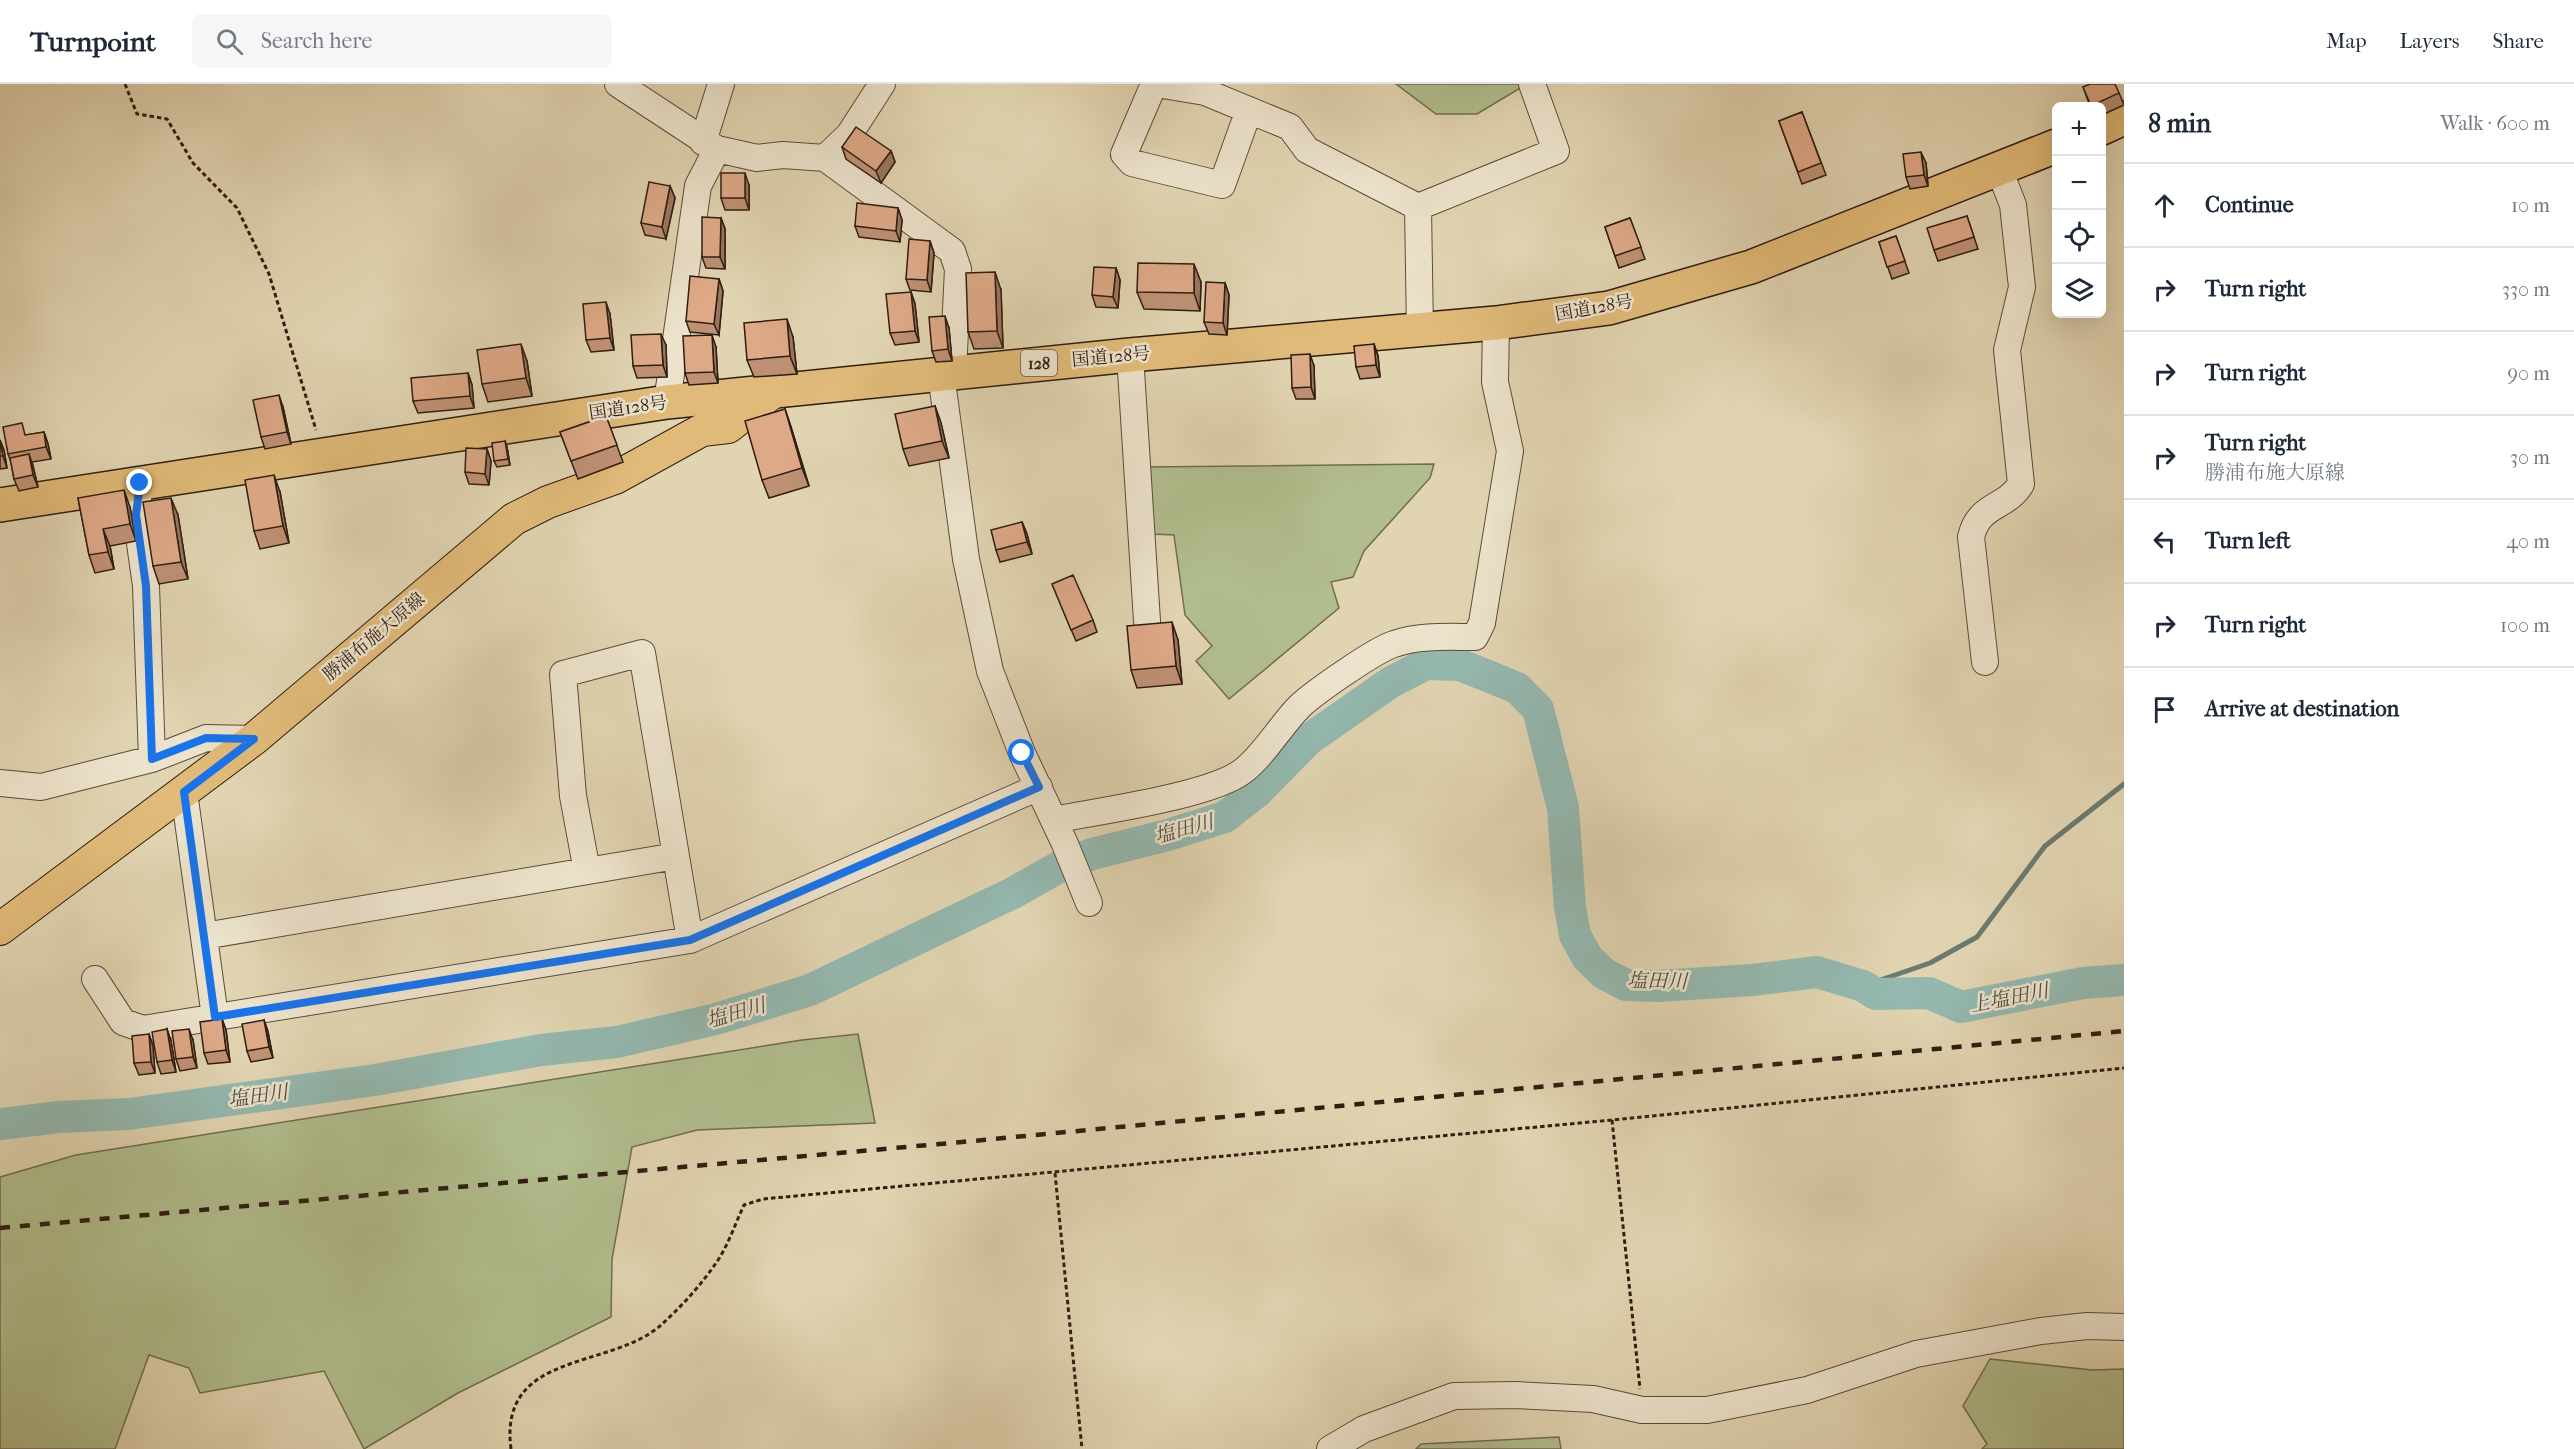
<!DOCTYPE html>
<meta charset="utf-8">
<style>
body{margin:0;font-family:"IM FELL French Canon","Noto Serif JP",serif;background:#f6f6f7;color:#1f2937}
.controls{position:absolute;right:18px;top:18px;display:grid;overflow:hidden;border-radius:9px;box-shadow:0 6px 24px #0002}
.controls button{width:54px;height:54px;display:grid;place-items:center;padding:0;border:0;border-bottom:2px solid #e0e1e3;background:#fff;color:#1f2937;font:30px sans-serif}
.stop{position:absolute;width:18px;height:18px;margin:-14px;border:4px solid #1a73e8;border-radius:50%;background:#fff}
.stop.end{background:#1a73e8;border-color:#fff;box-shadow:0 2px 6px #0008}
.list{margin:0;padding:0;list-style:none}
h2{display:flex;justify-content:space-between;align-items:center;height:78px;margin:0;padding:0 24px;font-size:26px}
h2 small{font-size:20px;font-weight:400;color:#747a83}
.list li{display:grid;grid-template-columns:39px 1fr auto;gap:18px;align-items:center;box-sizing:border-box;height:84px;padding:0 24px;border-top:2px solid #e0e1e3}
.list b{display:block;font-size:22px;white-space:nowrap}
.list p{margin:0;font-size:20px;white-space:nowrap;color:#747a83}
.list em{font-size:20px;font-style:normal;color:#747a83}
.icon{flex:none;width:33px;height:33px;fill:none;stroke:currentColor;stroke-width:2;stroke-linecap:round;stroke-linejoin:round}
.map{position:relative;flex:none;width:2124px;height:1365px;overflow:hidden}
header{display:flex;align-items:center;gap:36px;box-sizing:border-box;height:84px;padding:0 30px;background:#fff;border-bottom:2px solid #e0e1e3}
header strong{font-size:28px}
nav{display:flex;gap:33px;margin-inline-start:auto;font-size:21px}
.search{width:420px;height:54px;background:#f6f6f7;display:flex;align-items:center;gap:15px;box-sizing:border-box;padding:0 21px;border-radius:9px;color:#747a83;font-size:22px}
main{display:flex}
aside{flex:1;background:#fff}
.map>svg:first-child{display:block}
.green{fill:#b1bd8d;stroke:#706d50;stroke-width:1.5}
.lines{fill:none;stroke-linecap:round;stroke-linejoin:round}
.stream{stroke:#6c7a70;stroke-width:5}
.river{stroke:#94b8af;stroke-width:32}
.minor-casing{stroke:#5c4b3a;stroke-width:28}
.major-casing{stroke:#301d12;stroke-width:34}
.highway-casing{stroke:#301d12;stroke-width:36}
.path{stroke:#301d12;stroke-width:3;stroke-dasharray:4.5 3;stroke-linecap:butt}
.minor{stroke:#ece3cc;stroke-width:26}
.major{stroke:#e0ba78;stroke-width:32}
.highway{stroke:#e0ba78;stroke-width:33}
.rail{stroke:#301d12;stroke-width:4.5;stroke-dasharray:10 10;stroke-linecap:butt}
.wall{fill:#bf9174;stroke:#301d12;stroke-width:1.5}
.shaded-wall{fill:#9b765e;stroke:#301d12;stroke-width:1.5}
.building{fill:#dea987;stroke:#301d12;stroke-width:1.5}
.route{stroke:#1a73e8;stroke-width:8}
.labels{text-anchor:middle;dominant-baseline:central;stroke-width:5;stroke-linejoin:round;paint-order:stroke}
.shield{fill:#ece3cc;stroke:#68584a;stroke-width:1.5}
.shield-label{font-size:16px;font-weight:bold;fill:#301d12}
.street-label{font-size:18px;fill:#301d12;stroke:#ece3cc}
.water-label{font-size:20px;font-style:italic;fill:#4e4c41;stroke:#ece3cc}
</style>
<header>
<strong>Turnpoint</strong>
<div class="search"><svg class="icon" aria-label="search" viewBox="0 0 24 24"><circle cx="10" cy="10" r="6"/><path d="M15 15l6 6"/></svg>Search here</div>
<nav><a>Map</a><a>Layers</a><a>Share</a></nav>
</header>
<main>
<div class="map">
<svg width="2124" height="1365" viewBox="0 0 2124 1365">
<rect width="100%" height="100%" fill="#e1d4b1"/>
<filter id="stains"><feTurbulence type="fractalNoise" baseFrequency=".00333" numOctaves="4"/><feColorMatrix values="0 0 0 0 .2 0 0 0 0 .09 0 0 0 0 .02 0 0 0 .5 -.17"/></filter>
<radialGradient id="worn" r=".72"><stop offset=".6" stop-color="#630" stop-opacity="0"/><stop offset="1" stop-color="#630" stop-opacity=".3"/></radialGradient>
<!-- green -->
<path class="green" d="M1396 0H1527L1477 30H1436Z
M1434 380 1430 394 1364 467 1353 493 1331 498 1339 524 1229 615 1196 577 1212 562 1185 531 1174 451 1153 450 1146 383Z
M858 950 875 1039 697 1046 632 1063 612 1175 611 1233 458 1309 364 1365 324 1287 200 1309 189 1284 149 1271 115 1365H0V1093L76 1071 802 956Z
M1990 1275 2092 1286 2124 1285V1365H1982L1987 1360 1963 1322Z
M1559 1353 1561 1365H1416L1421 1360Z"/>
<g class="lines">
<!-- stream -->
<path class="stream" d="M1863 902 1930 879 1977 853 2045 762 2124 700"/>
<!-- river -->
<path class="river" d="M0 1040 59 1033 129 1030 375 996 541 966 617 958 716 935 810 906 1013 809 1059 783 1092 770 1168 751 1225 733 1257 708 1308 656 1391 598 1426 580 1460 581 1488 592 1517 604 1538 625 1563 724 1570 823 1575 851 1587 873 1603 889 1626 901 1658 902 1752 896 1817 888 1863 902 1876 910 1929 909 1961 923 2083 899 2124 896"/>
<defs>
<path id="minor" d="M618 0 717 65 757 74 783 71 825 74 952 167 958 185 953 288
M1154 0 1124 70 1132 79 1222 101 1249 26
M1157 0 1205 8
M1206 0 1205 8 1290 43 1307 66 1418 123 1420 247
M703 58 721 0
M825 74 849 51 882 0
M1418 123 1556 67 1532 0
M1130 271 1147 537
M941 290 966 475 990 587 1022 669 1065 760 1089 819
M667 318 698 102 717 65
M140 399 136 431 146 502 152 675
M1985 578 1971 453C1979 419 2006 425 2021 400L2007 266 2022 203 2013 121 1999 85
M0 699 41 703 152 675 206 654 254 655
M184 708 215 933
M1054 736C1098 727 1211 712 1243 687 1265 670 1280 642 1300 622 1315 608 1375 566 1394 560 1420 551 1448 553 1475 553L1482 539 1510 367 1495 298 1496 239
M587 787 573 712 563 590 642 569 690 856
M204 852 676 772
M95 895 123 938 143 945 690 856 1039 703
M1330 1365 1364 1345 1454 1312 1515 1311 1593 1315 1642 1326H1707L1807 1306 1916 1270 2041 1247 2087 1242 2124 1243"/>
<path id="major" d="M0 845 254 655 514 435 548 418 615 394 702 346 728 343 773 308"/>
<path id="highway" d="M2102 44 2124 34
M0 421 667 318 1130 271 1496 239 1609 224 1751 183 2056 62"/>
</defs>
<!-- minor casing -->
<use href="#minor" class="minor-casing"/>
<!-- major casing -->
<use href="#major" class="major-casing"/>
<!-- highway casing -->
<use href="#highway" class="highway-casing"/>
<!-- path -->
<path class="path" d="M125 0 137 30 167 35 193 79 237 124 269 190 316 346
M1612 1036 1640 1305
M1055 1089 1082 1365
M511 1365C498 1266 611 1286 661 1241 681 1223 701 1201 716 1179 728 1162 735 1140 744 1121L763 1115 1612 1036 2124 984"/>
<!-- minor -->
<use href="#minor" class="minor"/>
<!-- major -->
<use href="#major" class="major"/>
<!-- highway -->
<use href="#highway" class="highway"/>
<!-- rail -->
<path class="rail" d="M0 1144 962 1058 2124 947"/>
</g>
<!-- wall -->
<path class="wall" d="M2083 3 2119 9 2124 21 2102 31V22H2090Z
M1802 28 1826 91 1802 100 1779 37Z
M842 63 891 67 895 78 881 99 846 75Z
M1926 79 1928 102 1910 105 1906 93Z
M749 101V126H725L721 114Z
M670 102 675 114 666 155 645 151 641 139Z
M898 124 902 136 900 158 859 153 855 142Z
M1967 132 1978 165 1938 177 1934 166Z
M721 134 725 145V185L706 184 702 173Z
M1630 134 1645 175 1619 184 1605 143Z
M1896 152 1909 189 1892 195 1879 158Z
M930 157 934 169 931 208 910 206 906 195Z
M1116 184 1120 196 1118 224 1096 223 1092 211Z
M719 195 723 207 719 251 690 248 686 237Z
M1201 198 1200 227 1144 225 1137 208Z
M1225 199 1229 211 1227 251 1209 250 1204 238Z
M1001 206 1003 264 974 265 968 248Z
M911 208 915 220 919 258 895 261 890 249Z
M610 230 614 266 591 268 586 256Z
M949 244 952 277 936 278 932 267Z
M793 253 797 290 754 293 747 276Z
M1374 260 1378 272 1380 293 1360 295 1356 283Z
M666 261 667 293 637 294 633 282Z
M716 263 718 299 689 301 685 289Z
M527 277 532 312 488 318 482 300Z
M1314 282 1315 315H1296L1292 304Z
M468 289 472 301 474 324 418 329 413 317Z
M935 322 941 339 949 374 909 382 903 365Z
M283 323 291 360 265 365 261 353Z
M785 325 791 343 809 402 769 414 762 396Z
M606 332 623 378 578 395 560 348Z
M44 348 48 360 51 375 32 378 38 403 19 407 14 395 11 378 8 370 27 351Z
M0 356 4 366 7 384 0 385Z
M505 357 507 363 510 381 497 383 494 377Z
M487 365 491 377 489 401 469 400 465 388Z
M280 408 289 459 260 465 254 447Z
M78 414 130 423 136 457 110 462 114 485 95 489 89 471Z
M178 431 188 495 159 500 153 482Z
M1022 438 1027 450 1032 470 1000 478 996 466Z
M1052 500 1093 536 1097 548 1076 557Z
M1178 556 1182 600 1137 604 1131 586Z
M222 935 226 946 230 978 208 980 204 969Z
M264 936 268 948 273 974 251 978 247 967Z
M167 945 171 957 176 988 161 990 157 978Z
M149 950 153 962 155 989 139 991 134 979Z
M193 956 197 984 180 987 176 975Z"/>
<!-- shaded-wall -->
<path class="shaded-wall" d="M891 67 895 78 881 99 876 87Z
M1921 68 1926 79 1928 102 1924 91Z
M745 89 749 101V126L745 114Z
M670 102 675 114 666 155 662 143Z
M898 124 902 136 900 158 896 147Z
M721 134 725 145V185L720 173Z
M930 157 934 169 931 208 927 196Z
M1194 180 1201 198 1200 227 1194 209Z
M1116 184 1120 196 1118 224 1113 213Z
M995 188 1001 206 1003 264 997 247Z
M719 195 723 207 719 251 714 240Z
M1225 199 1229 211 1227 251 1223 239Z
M911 208 915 220 919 258 915 247Z
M606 218 610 230 614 266 610 254Z
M945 232 949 244 952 277 948 265Z
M787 235 793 253 797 290 790 272Z
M661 250 666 261 667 293 663 281Z
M712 251 716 263 718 299 714 288Z
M521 260 527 277 532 312 526 294Z
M1374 260 1378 272 1380 293 1376 281Z
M1310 270 1314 282 1315 315 1311 303Z
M468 289 472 301 474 324 470 312Z
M279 311 283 323 291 360 287 348Z
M935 322 941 339 949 374 942 357Z
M785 325 791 343 809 402 802 384Z
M44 348 48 360 51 375 46 363Z
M0 356 4 366 7 384 3 372Z
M505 357 507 363 510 381 508 375Z
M487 365 491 377 489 401 485 390Z
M29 370 33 382 38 403 33 391Z
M274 391 280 408 289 459 283 442Z
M124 406 130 423 136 457 130 440Z
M171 414 178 431 188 495 181 478Z
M1022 438 1027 450 1032 470 1027 458Z
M103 445 110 462 114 485 108 468Z
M1172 538 1178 556 1182 600 1176 582Z
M222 935 226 946 230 978 226 966Z
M264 936 268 948 273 974 269 963Z
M167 945 171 957 176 988 172 976Z
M189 945 193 956 197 984 193 973Z
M149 950 153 962 155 989 151 978Z"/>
<!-- building -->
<path class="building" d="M2090 0H2115L2119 9 2091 22 2083 3Z
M1802 28 1821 79 1798 88 1779 37Z
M856 43 891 67 876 87 842 63Z
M1921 68 1924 91 1906 93 1903 70Z
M721 89H745V114H721Z
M649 98 670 102 662 143 641 139Z
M857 119 898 124 896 147 855 142Z
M1967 132 1974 153 1934 166 1927 144Z
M702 133 721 134 720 173H702Z
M1630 134 1641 163 1615 172 1605 143Z
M1896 152 1905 177 1887 183 1879 158Z
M909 155 930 157 927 196 906 195Z
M1138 179 1194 180V209L1137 208Z
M1094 183 1116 184 1113 213 1092 211Z
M995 188 997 247 968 248 966 189Z
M690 192 719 195 714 240 686 237Z
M1206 198 1225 199 1223 239 1204 238Z
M911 208 915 247 890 249 886 210Z
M606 218 610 254 586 256 583 220Z
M945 232 948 265 932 267 929 233Z
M787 235 790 272 747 276 744 239Z
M661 250 663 281 633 282 631 251Z
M712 251 714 288 685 289 683 252Z
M521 260 526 294 482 300 477 266Z
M1374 260 1376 281 1356 283 1354 262Z
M1310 270 1311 303 1292 304 1291 271Z
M468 289 470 312 413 317 411 294Z
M279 311 287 348 261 353 253 316Z
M935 322 942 357 903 365 895 330Z
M785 325 802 384 762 396 745 337Z
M606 332 617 361 571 377 560 348Z
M22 339 25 351 44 348 46 363 8 370 3 343Z
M0 357 3 372H0Z
M505 357 508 375 494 377 492 359Z
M466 364 487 365 485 390 465 388Z
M29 370 33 391 14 395 10 374Z
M274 391 283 442 254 447 245 396Z
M124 406 130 440 103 445 108 468 89 471 78 414Z
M171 414 181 478 153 482 143 418Z
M1022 438 1027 458 996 466 991 446Z
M1073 491 1093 536 1071 546 1052 500Z
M1172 538 1176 582 1131 586 1127 542Z
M222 935 226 966 204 969 200 938Z
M264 936 269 963 247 967 242 940Z
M167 945 172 976 157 978 152 948Z
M189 945 193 973 176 975 172 947Z
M149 950 151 978 134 979 132 952Z"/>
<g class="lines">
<!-- route -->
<path class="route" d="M140 399 136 431 146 502 152 675 206 654 254 655 184 708 215 933 690 856 1039 703 1022 669"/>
</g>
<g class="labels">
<!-- shield labels -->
<rect class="shield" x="1021" y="266" width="36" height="26" rx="4.5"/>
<g class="shield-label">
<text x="1039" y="279">128</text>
</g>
<!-- street labels -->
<g class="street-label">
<text transform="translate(1594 224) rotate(-10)">国道128号</text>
<text transform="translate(1111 273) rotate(-5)">国道128号</text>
<text transform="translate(628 324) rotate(-8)">国道128号</text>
<text transform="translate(374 553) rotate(-40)">勝浦布施大原線</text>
</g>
<!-- water labels -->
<g class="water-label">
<text transform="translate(1184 745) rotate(-15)">塩田川</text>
<text transform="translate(1657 897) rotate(1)">塩田川</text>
<text transform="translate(2009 914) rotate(-11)">上塩田川</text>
<text transform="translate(736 929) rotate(-16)">塩田川</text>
<text transform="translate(258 1012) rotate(-8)">塩田川</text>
</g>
</g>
<rect width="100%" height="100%" filter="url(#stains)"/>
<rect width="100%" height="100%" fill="url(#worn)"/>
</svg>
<div class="controls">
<button>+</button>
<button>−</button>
<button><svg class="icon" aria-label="locate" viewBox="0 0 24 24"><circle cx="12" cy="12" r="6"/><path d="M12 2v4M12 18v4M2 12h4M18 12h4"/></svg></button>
<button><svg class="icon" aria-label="layers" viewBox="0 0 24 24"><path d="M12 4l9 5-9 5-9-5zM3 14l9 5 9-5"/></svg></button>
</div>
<div class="stop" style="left:1022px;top:669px"></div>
<div class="stop end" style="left:140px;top:399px"></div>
</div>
<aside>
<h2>8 min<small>Walk · 600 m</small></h2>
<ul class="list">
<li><svg class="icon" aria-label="ahead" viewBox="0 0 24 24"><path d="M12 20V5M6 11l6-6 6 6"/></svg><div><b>Continue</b></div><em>10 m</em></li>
<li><svg class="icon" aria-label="right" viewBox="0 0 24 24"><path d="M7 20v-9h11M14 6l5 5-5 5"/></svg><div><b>Turn right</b></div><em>330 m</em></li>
<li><svg class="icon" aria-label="right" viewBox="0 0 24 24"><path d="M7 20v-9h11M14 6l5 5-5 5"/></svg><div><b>Turn right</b></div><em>90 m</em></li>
<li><svg class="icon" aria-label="right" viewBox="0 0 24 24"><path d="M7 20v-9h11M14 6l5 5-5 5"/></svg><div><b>Turn right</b><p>勝浦布施大原線</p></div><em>30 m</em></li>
<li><svg class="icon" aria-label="left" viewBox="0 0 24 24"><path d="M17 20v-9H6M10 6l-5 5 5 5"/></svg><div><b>Turn left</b></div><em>40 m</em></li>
<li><svg class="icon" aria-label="right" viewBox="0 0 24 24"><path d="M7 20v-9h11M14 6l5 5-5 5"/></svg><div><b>Turn right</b></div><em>100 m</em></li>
<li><svg class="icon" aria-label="arrive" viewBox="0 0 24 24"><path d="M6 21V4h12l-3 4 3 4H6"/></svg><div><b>Arrive at destination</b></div></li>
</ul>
</aside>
</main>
